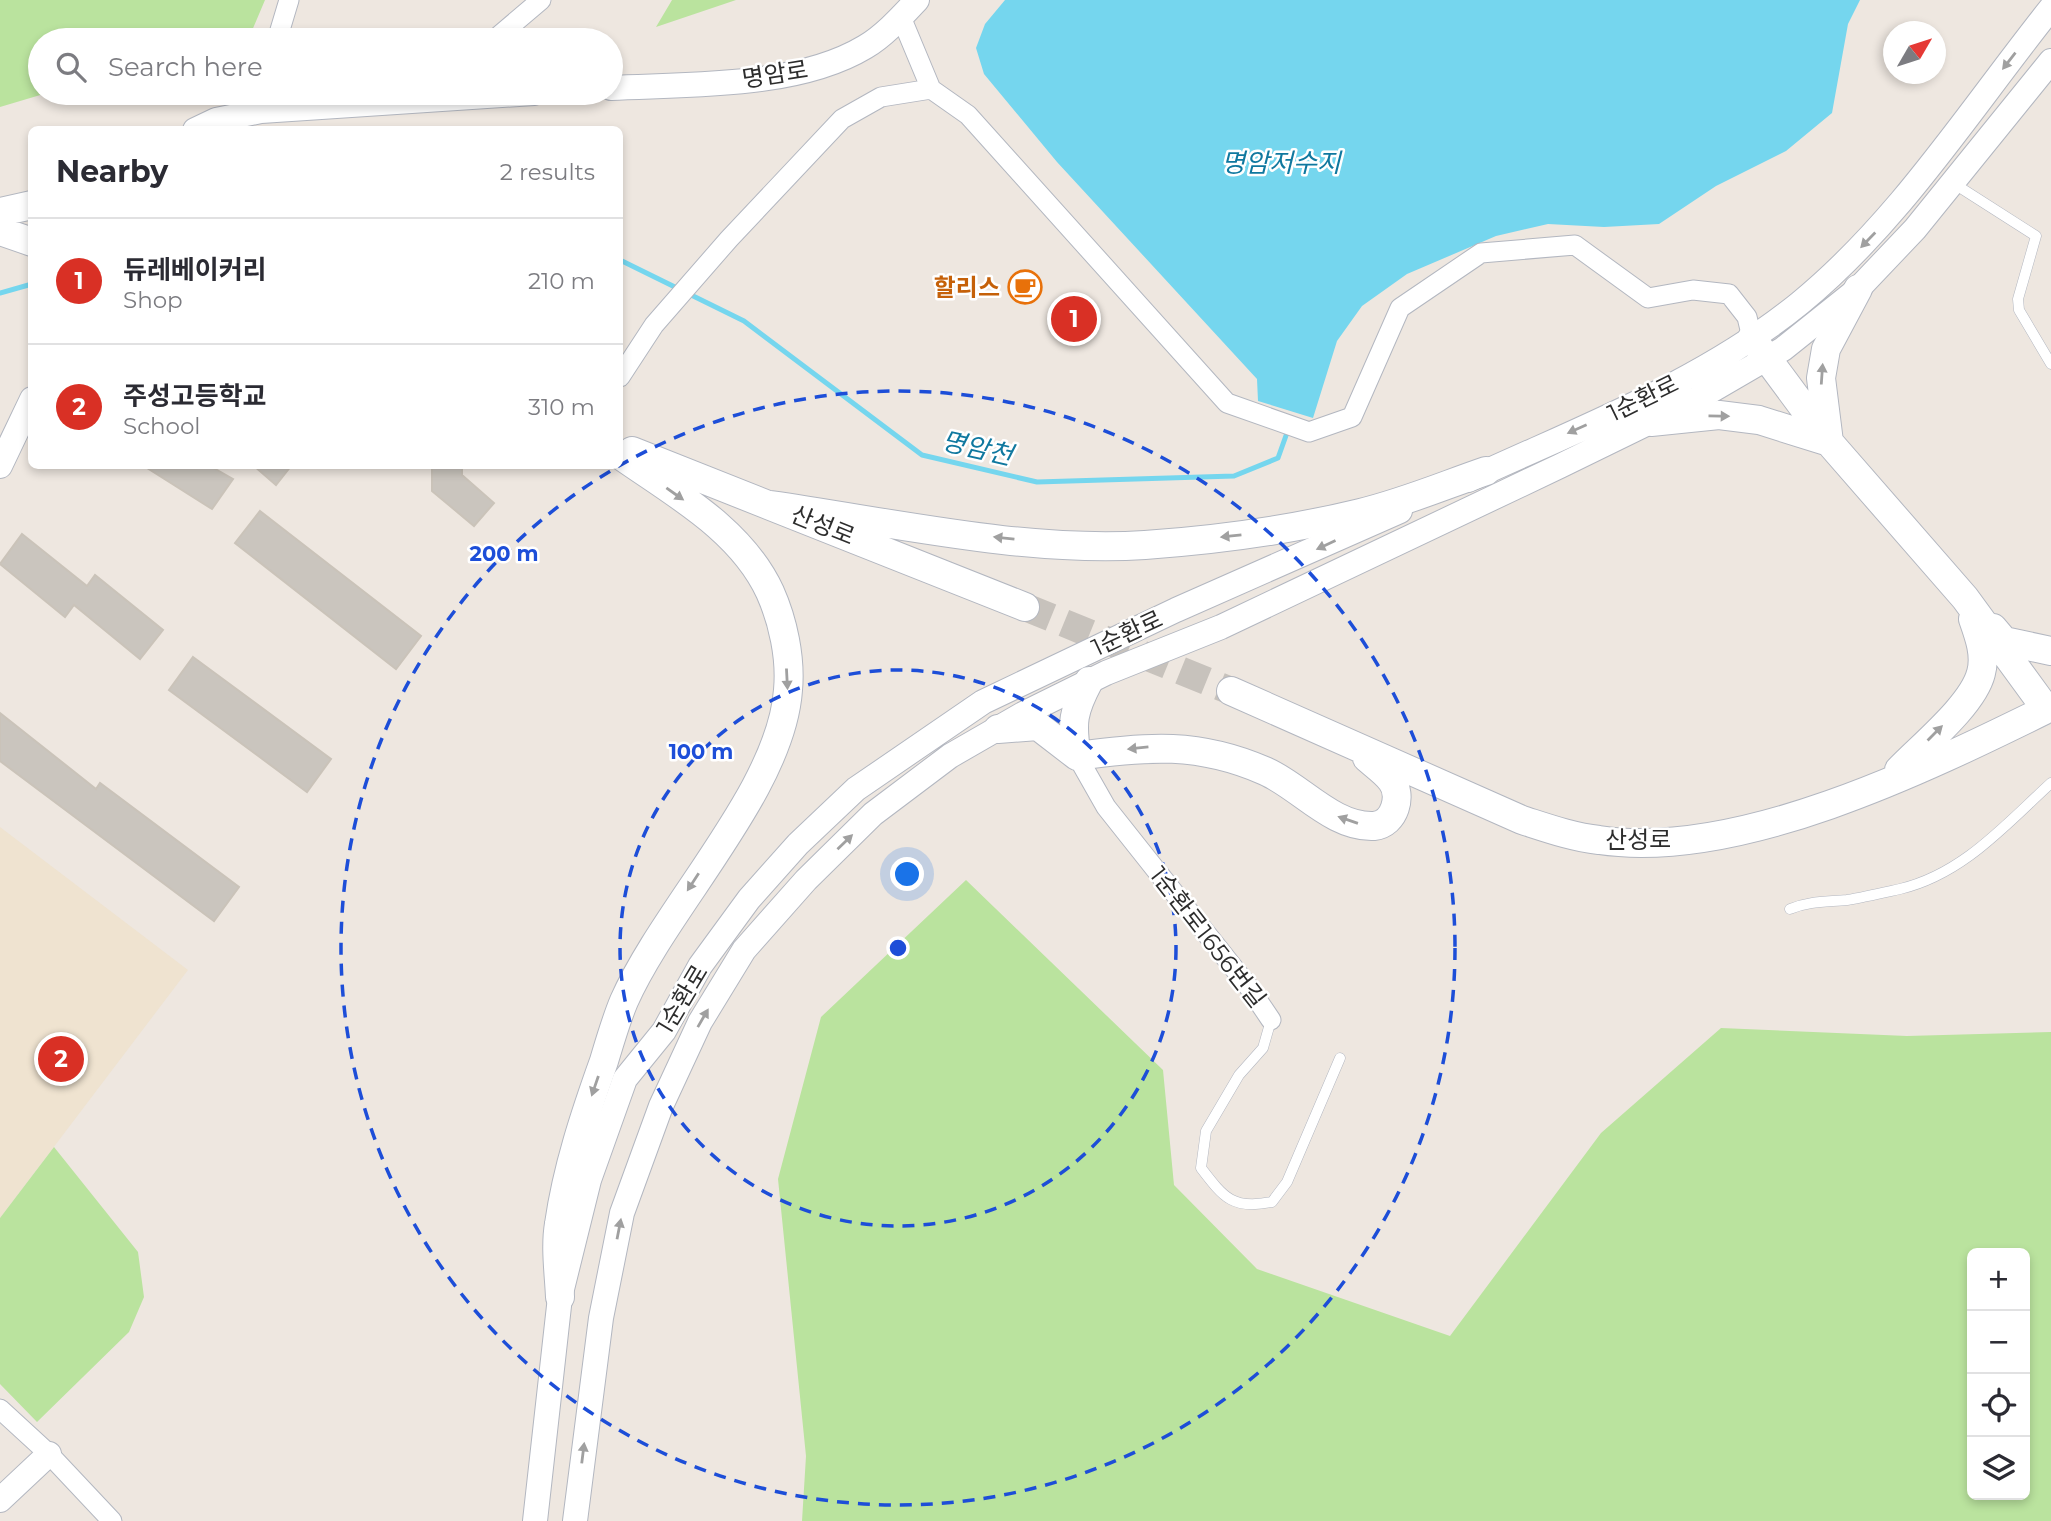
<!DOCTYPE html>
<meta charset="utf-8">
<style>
body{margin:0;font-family:Montserrat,"Noto Sans KR",sans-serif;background:#f7f7f7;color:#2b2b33}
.controls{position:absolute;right:21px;bottom:21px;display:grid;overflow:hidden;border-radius:10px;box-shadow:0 4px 10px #0003}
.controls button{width:63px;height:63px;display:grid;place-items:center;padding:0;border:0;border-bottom:2px solid #e1e1e2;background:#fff;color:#2b2b33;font:35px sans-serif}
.compass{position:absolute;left:1883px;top:21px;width:63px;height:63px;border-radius:50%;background:#fff;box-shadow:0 4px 10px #0003;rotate:51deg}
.you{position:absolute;left:908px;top:875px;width:24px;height:24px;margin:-18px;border:5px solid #fff;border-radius:50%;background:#1a73e8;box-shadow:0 0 0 10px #1a73e833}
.badge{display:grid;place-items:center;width:46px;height:46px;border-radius:50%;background:#d93025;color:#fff;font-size:23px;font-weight:700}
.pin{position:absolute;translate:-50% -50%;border:4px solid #fff;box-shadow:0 2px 7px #0006}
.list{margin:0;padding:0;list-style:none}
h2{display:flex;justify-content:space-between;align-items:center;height:91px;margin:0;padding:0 28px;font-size:30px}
h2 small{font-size:23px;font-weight:400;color:#7c7c81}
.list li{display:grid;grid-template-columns:46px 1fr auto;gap:21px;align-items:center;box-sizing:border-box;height:126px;padding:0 28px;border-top:2px solid #e1e1e2}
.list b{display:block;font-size:26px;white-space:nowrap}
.list p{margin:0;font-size:23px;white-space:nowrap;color:#7c7c81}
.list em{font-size:23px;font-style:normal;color:#7c7c81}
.icon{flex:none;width:38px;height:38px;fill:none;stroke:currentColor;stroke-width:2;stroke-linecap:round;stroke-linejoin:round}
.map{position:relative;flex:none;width:2051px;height:1521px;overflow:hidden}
.search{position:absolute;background:#fff;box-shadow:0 4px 10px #0003;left:28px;top:28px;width:595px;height:77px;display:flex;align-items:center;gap:18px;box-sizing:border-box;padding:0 24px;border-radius:38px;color:#7c7c81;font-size:26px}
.panel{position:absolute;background:#fff;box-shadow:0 4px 10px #0003;left:28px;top:126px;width:595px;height:343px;border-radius:10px}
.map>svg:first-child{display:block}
.education{fill:#efe3d0}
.green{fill:#bae39e;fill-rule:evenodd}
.water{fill:#75d6ee}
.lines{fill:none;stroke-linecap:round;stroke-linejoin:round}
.stream{stroke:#75d6ee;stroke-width:5}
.building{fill:#cac5be;stroke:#cac3b9;stroke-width:2}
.secondary-tunnel{stroke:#c7c2bc;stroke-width:28;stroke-dasharray:28 14;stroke-linecap:butt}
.service-casing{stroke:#b3b7c0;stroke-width:11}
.minor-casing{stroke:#b3b7c0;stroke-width:21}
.tertiary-casing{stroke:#b3b7c0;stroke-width:26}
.secondary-casing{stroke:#b3b7c0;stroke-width:30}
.service{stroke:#fff;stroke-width:10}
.minor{stroke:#fff;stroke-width:19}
.tertiary{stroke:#fff;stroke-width:24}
.secondary{stroke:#fff;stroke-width:28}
.oneway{fill:#a0a0a0}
.ring{fill:none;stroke:#1d4ed8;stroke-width:3.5;stroke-dasharray:12 9}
.labels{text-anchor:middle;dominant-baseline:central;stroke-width:5;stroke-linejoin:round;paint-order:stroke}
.street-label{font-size:24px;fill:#2d2d2d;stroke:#fff}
.food-label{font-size:24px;font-weight:bold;fill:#c56008;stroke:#fff;text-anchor:end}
.water-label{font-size:26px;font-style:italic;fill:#0f789f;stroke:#fff}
.centre{fill:#1d4ed8;stroke:#fff;stroke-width:3.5}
.ring-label{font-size:21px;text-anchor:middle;font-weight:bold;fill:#1d4ed8;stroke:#fff;stroke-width:5;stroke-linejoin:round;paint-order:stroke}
</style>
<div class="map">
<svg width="2051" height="1521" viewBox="0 0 2051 1521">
<rect width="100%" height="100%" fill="#eee7e0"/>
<!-- education -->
<path class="education" d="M0 827 188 970 0 1218Z"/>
<!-- green -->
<path class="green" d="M0 0H265L248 40H40V93H47L0 107Z
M672 0H736L656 27Z
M966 880 1163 1070 1174 1185 1257 1269 1450 1336 1601 1133 1721 1028 1907 1036 2051 1032V1521H802L806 1456 778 1179 821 1017ZM1972 1253H2025V1495H1972Z
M54 1147 138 1252 144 1297 129 1332 37 1422 0 1384V1218Z"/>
<!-- water -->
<path class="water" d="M1005 0H1860L1848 24 1832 113 1786 151 1716 186 1659 224 1604 227 1548 224 1496 236 1407 274 1362 306 1337 341 1313 418 1258 401 1257 379 1057 162 984 74 976 48 985 24Z"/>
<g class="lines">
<!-- stream -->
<path class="stream" d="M620 260 744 321 922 455 1037 482 1234 476 1278 458 1288 430
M0 293 32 284"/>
</g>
<!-- building -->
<path class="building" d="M144 466H210L233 479 212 509Z
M254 466H291L276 485Z
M432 466H462V475L494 503 474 526 432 491Z
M260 511 421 636 396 669 235 543Z
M22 534 87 586 95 575 163 630 140 659 74 605 65 617 0 564Z
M193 657 331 759 307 792 169 690Z
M0 713 96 789 100 783 239 887 214 921 0 761Z"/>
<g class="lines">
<!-- secondary-tunnel -->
<path class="secondary-tunnel" d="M1025 607 1231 691"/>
<defs>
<path id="service" d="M1953 183 2036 236 2018 299 2019 310 2051 364
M1790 909C1809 901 1827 902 1847 900 1865 897 1882 893 1900 889 1963 874 2005 825 2051 783
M1271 1020 1263 1048 1239 1075 1206 1131 1201 1168C1224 1198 1233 1210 1272 1202L1287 1182 1340 1058"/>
<path id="minor" d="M277 40 289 0
M494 40 541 0
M931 89 968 115 1227 403 1309 432 1352 417 1400 308 1481 253 1575 245 1648 298 1693 290 1729 294 1747 317 1752 338
M261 111 265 93
M620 377 654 325 729 239 842 119 881 97 931 89 901 17
M1077 756 1106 807 1248 986 1271 1020
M0 1409 49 1454 112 1521"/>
<path id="tertiary" d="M611 88C689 84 797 88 865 47 884 36 902 16 917 0
M195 130 216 120 261 111 534 93
M0 466 32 399
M1468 480C1580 428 1703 382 1800 303 1900 221 1971 108 2051 8
M0 1500 49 1454
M535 1521 560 1297 589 1180 625 1079 664 1031 700 966 749 899 798 844 856 789 983 702 1176 610 1400 511
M575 1521 601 1318 622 1213 661 1106 700 1022 744 950 806 880 873 814 950 756 1023 714 1106 673 1221 627 1560 466 1697 399 1783 349 1858 289 1915 229 2051 61"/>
<path id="secondary" d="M0 212 32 205
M0 231 32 242
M1752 338 1829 442 1965 598 2046 709
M1651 422 1719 415 1759 420 1829 442 1821 378 1826 349 1858 289
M632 451 1025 607
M771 505C890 522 1026 553 1145 545 1217 540 1290 530 1360 513 1403 503 1445 485 1486 471
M1993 628 2004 641 2051 651
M1231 691 1522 820C1547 828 1572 837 1599 840 1739 861 1927 768 2051 707
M998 729 1038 726 1077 756C1147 746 1199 742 1265 771 1300 786 1333 828 1374 826 1395 824 1403 795 1391 780 1385 772 1375 765 1367 758
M1077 756C1071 723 1073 711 1089 681
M1899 770C1922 746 1973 705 1981 673 1986 655 1979 636 1973 619
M560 1297C559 1274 555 1247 559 1224 567 1168 585 1114 604 1061 610 1041 616 1020 624 1001 666 906 781 790 788 690 791 658 783 621 770 592 741 529 674 493 620 455"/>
</defs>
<!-- service casing -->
<use href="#service" class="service-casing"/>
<!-- minor casing -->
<use href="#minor" class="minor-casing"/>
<!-- tertiary casing -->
<use href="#tertiary" class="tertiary-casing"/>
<!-- secondary casing -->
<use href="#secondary" class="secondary-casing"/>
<!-- service -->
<use href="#service" class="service"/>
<!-- minor -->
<use href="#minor" class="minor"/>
<!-- tertiary -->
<use href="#tertiary" class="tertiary"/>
<!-- secondary -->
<use href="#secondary" class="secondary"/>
</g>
<!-- one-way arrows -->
<defs><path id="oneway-solid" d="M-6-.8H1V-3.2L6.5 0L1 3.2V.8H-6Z" transform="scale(1.75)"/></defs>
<g class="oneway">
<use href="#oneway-solid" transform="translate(2009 61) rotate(128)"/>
<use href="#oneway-solid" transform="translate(1868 240) rotate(134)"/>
<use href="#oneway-solid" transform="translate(1822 374) rotate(-86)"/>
<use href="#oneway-solid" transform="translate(1719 416) rotate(1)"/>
<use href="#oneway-solid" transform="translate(1577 429) rotate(156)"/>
<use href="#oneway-solid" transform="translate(675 494) rotate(35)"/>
<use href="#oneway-solid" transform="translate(1231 536) rotate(174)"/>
<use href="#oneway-solid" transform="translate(1004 538) rotate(-174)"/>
<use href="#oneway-solid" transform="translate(1326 545) rotate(155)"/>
<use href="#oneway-solid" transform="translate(787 679) rotate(87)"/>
<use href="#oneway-solid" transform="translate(1935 733) rotate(-45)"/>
<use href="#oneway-solid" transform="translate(1138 748) rotate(174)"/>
<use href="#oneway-solid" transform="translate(1348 820) rotate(-161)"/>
<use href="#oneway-solid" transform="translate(845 842) rotate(-44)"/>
<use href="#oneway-solid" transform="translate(693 882) rotate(123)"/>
<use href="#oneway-solid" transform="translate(703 1018) rotate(-60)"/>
<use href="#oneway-solid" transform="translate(595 1086) rotate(109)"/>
<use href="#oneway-solid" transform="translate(619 1229) rotate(-79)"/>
<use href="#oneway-solid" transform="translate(583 1453) rotate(-83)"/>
</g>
<!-- distance rings -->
<g class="ring">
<circle cx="898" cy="948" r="278"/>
<circle cx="898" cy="948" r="557"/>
</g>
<!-- icons -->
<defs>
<symbol id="cafe-ring" viewBox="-11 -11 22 22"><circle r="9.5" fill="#fff" stroke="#e8710a" stroke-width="1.5"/><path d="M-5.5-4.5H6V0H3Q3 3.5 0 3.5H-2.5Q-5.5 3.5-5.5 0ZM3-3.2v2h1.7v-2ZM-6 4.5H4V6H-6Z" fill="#e8710a"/></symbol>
</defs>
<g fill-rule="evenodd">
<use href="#cafe-ring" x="1006" y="268" width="38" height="38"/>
</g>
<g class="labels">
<!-- street labels -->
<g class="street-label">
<text transform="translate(775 74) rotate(-9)">명암로</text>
<text transform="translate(1643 398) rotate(-26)">1순환로</text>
<text transform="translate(823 525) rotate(22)">산성로</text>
<text transform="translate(1127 633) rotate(-25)">1순환로</text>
<text x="1638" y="839">산성로</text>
<text transform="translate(1208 937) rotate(52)">1순환로1656번길</text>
<text transform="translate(682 999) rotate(-59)">1순환로</text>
</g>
<!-- food labels -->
<g class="food-label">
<text x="1000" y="287">할리스</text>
</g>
<!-- water labels -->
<g class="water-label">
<text x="1281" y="163">명암저수지</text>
<text transform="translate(977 448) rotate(13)">명암천</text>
</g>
</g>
<circle cx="898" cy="948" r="10" class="centre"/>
<g class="ring-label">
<text x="504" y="561">200 m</text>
<text x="701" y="759">100 m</text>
</g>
</svg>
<div class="controls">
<button>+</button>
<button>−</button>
<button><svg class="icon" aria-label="locate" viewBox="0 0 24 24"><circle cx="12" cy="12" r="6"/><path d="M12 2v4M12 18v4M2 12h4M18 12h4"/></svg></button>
<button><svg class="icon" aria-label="layers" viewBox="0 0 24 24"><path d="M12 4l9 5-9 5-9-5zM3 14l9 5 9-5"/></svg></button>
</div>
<svg class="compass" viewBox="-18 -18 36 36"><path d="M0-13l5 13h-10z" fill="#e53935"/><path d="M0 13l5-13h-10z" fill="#7c7c81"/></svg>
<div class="you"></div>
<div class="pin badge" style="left:1074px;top:319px">1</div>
<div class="pin badge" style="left:61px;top:1059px">2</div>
<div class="search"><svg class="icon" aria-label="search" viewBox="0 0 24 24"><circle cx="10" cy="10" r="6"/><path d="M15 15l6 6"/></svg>Search here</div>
<section class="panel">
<h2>Nearby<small>2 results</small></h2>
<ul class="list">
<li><span class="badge">1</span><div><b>듀레베이커리</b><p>Shop</p></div><em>210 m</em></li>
<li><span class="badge">2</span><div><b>주성고등학교</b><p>School</p></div><em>310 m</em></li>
</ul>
</section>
</div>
